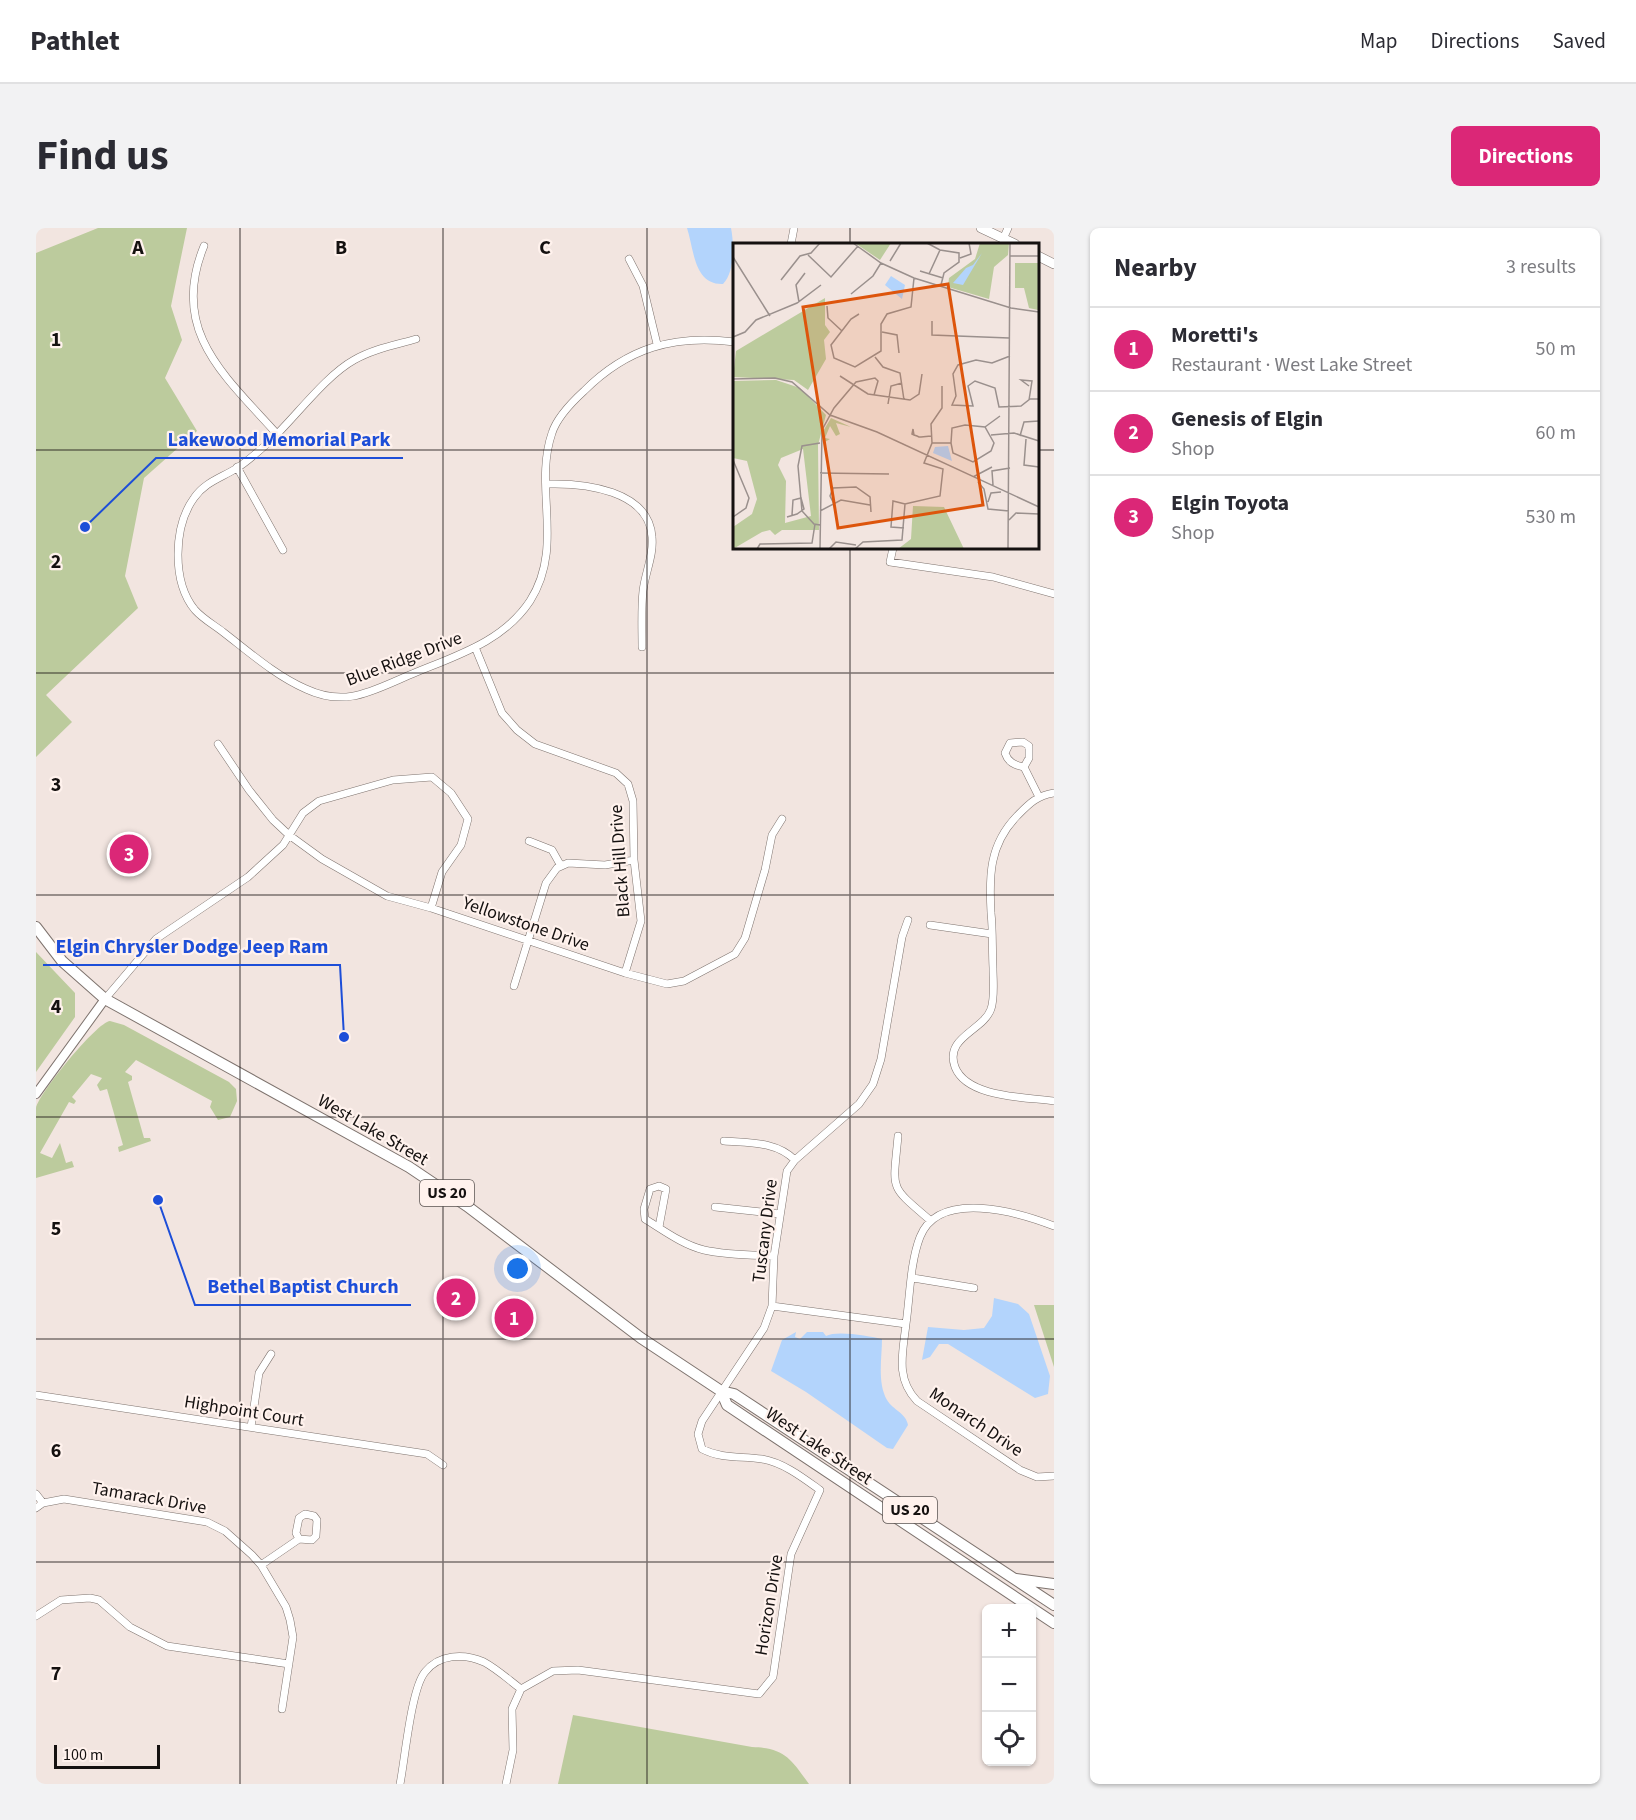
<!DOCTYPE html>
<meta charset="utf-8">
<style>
body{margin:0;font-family:"Source Sans 3",sans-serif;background:#f2f2f3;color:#2b2b33}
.controls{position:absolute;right:18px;bottom:18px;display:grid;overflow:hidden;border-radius:9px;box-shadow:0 2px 4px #0004}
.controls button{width:54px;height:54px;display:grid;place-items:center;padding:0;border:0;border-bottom:2px solid #e1e1e2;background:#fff;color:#2b2b33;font:30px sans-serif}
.scale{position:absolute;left:18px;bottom:15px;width:106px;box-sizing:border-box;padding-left:6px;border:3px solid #151110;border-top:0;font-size:16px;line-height:21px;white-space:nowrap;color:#151110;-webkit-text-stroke:4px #fff2ed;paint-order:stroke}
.you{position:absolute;left:482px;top:1041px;width:21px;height:21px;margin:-15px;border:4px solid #fff;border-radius:50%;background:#1a73e8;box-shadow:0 0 0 9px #1a73e833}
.badge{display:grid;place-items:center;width:39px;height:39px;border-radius:50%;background:#db2777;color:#fff;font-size:20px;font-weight:700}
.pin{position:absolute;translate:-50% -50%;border:3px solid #fff;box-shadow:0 2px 6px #0006}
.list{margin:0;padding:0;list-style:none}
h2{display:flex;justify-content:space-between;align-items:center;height:78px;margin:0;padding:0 24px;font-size:26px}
h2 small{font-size:20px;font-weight:400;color:#7c7c81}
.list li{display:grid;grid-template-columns:39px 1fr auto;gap:18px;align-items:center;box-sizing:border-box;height:84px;padding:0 24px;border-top:2px solid #e1e1e2}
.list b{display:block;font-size:22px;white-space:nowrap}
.list p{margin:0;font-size:20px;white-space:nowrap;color:#7c7c81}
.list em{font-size:20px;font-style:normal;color:#7c7c81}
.icon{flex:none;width:33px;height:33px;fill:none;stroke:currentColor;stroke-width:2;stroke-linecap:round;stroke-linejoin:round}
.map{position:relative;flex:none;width:1018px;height:1556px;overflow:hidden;border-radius:9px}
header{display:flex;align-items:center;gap:36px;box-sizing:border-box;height:84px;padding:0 30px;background:#fff;border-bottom:2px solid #e1e1e2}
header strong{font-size:28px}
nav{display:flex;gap:33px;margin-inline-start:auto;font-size:21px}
.intro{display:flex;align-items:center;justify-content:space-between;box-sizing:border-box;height:144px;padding:0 36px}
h1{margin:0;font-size:42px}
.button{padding:15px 27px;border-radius:9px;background:#db2777;color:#fff;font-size:21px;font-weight:700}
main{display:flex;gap:36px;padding:0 36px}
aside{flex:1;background:#fff;border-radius:9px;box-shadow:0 2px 4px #0004}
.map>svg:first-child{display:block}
.green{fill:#bccb9d}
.water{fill:#b3d4fc}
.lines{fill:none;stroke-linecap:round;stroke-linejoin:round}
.minor-casing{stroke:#7e736e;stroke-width:8}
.tertiary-casing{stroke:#7e736e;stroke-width:10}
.secondary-casing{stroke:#7e736e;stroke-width:10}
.trunk-casing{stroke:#7e736e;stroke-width:12}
.minor{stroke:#fff;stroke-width:7}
.tertiary{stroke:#fff;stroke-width:8}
.secondary{stroke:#fff;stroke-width:9}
.trunk{stroke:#fff;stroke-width:10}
.grid{fill:none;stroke:#151110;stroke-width:1.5;stroke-opacity:0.55}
.labels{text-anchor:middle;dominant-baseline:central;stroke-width:4.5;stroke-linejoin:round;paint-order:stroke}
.shield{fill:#fff2ed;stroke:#5b5452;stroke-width:1.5}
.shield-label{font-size:16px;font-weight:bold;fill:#151110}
.street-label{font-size:18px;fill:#151110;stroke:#fff2ed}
.inset-road{fill:none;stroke:#9a908d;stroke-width:1.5}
.view{fill:#dd550c;fill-opacity:0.15;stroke:#dd550c;stroke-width:3}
.inset-edge{fill:none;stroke:#151110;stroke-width:3}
.grid-label{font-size:20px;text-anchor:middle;font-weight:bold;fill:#151110;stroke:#fff2ed;stroke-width:4.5;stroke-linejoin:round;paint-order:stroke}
.leader{fill:none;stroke:#1d4ed8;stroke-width:2}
.callout-dot{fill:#1d4ed8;stroke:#fff2ed;stroke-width:2}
.callout-label{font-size:20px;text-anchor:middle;font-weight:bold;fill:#1d4ed8;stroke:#fff2ed;stroke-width:4.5;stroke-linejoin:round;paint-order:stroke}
</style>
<header>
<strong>Pathlet</strong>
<nav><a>Map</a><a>Directions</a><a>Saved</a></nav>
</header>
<div class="intro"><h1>Find us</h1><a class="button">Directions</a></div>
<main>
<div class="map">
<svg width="1018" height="1556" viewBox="0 0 1018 1556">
<rect width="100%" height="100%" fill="#f2e5e0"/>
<!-- green -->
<path class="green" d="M62 0H151L135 78 146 112 129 150 161 203 108 250 89 348 102 380 10 467 36 494 0 529V25Z
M0 724 39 765V789L0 844Z
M74 793 88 797 193 854 200 861 201 873 194 889 182 892 174 879 176 873 100 832 89 844 96 848V852L92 854 108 910H114L115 913 83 924 82 919 87 917 71 861 64 863 61 857 66 850 55 846 36 869 40 873 38 876 33 874 4 925 16 930 24 915 30 935 36 933 38 939 0 950C0 930 0 898 0 880 3 865 61 794 74 793Z
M998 1077H1018V1139Z
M537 1487 716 1519C749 1520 755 1531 773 1556H522Z"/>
<!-- water -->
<path class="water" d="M651 0H695C698 15 699 44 687 56 658 57 658 22 651 0Z
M958 1070 982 1076 993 1086 1014 1148 1012 1166 999 1170 912 1116H903L894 1129 886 1132 892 1099 928 1102 948 1100 956 1088Z
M760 1104 759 1109 764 1111 771 1104H787L790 1108C800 1102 834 1108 846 1111 846 1130 841 1154 851 1172 857 1182 870 1185 872 1197L857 1221 851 1220 770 1164 735 1143 746 1112Z"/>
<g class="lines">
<defs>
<path id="minor" d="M967 11 972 0
M755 16 758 0
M168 18C133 103 189 148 241 206
M593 31 607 58 621 116
M380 111C359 117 337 121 318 132 289 148 258 191 233 214 223 223 212 233 201 240 185 250 169 254 158 270 137 299 136 354 159 382 167 391 178 397 187 404 213 424 240 448 270 461 311 480 337 462 376 446 419 428 467 414 494 373 529 318 497 260 516 205 521 189 536 174 548 163 591 120 638 106 699 114
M201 239 247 322
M512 256C548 255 613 262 616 309 618 327 609 345 607 363 605 381 606 400 606 419
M857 320 854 334 957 349 1018 366
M439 419 466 485 481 502 499 516 580 545 592 556 597 573 598 632 605 693 589 745
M182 516 213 562 237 592 253 607 286 631 351 668 395 680 589 745 631 756 648 753 699 726 709 710 729 642 736 607 746 591
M988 539 993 530V518L987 514 974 515 969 525C972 534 978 537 988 539L1002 567
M1018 565C1000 568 993 576 981 588 953 617 953 648 955 685 957 703 956 722 957 740 957 753 959 769 955 781 947 803 908 809 919 839 931 870 990 869 1018 873
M493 613 516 622 525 638
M894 697 956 706
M478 758 510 655 521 640 532 635 569 637 598 632
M69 771 120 711 212 649 247 617 267 585 283 573 357 552 396 549 415 565 432 591 425 617 406 644 395 680
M862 908C857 964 852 956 895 993
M688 913C713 915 740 913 759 932
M679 979 744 986
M623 999 630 961 623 958 614 961 608 981 609 991C627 1002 647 1017 668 1022 690 1027 715 1027 738 1028
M877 1050 938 1060
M736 1078 870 1096C867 1124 859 1150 881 1173L984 1242 1001 1249 1018 1248
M870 1096C874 1068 874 1035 884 1009 903 961 982 984 1018 998
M0 1167 391 1226 407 1237
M215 1199 223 1145 235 1126
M0 1266 7 1275
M0 1280 7 1275 28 1271 171 1294 189 1303 216 1327 225 1337 250 1379 254 1392 257 1409 246 1481
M225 1337 263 1311 276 1312 280 1308 281 1292 278 1288 269 1286 263 1290 260 1305 263 1311
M0 1388 25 1372 54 1370 63 1372 94 1399 131 1418 253 1436
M364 1556C369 1531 375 1461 389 1444 403 1426 428 1425 448 1434 461 1441 473 1452 485 1461L517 1443 542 1442 723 1466 737 1449 755 1326 784 1262C766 1249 748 1235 726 1231 704 1228 686 1231 666 1221L662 1206 666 1193 728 1100 736 1078 738 1028 751 943 759 932 823 876 837 856 845 831 866 709 872 692
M470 1556 477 1522 476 1481 485 1461"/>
<path id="tertiary" d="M0 866 69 771"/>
<path id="secondary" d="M945 0 979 16
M1002 28 1018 36"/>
<path id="trunk" d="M0 699 26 733 69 771 373 939 431 978 605 1110 685 1163 698 1166 1018 1377
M685 1163 691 1177 1018 1395
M980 1351 1018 1356"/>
</defs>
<!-- minor casing -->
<use href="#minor" class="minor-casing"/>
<!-- tertiary casing -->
<use href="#tertiary" class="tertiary-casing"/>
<!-- secondary casing -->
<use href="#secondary" class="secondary-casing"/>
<!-- trunk casing -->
<use href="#trunk" class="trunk-casing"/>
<!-- minor -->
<use href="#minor" class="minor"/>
<!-- tertiary -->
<use href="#tertiary" class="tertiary"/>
<!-- secondary -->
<use href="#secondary" class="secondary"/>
<!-- trunk -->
<use href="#trunk" class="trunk"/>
</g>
<!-- grid -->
<path class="grid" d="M204 0V1556M407 0V1556M611 0V1556M814 0V16M0 222H699M1002 222H1018M814 320V1556M0 445H1018M0 667H1018M0 889H1018M0 1111H1018M0 1334H1018"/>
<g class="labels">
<!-- shield labels -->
<g class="shield">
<rect x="384" y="952" width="54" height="26" rx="4.5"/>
<rect x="847" y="1269" width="54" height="26" rx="4.5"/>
</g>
<g class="shield-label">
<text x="411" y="965">US 20</text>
<text x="874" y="1282">US 20</text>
</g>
<!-- street labels -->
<g class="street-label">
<text transform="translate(368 431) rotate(-21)">Blue Ridge Drive</text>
<text transform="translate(584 633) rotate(-94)">Black Hill Drive</text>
<text transform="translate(490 696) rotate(19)">Yellowstone Drive</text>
<text transform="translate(337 902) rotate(30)">West Lake Street</text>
<text transform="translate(729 1003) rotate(-83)">Tuscany Drive</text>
<text transform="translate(208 1183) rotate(9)">Highpoint Court</text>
<text transform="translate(940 1194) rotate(34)">Monarch Drive</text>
<text transform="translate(783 1218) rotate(34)">West Lake Street</text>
<text transform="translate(113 1270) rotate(10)">Tamarack Drive</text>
<text transform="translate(733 1377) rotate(-81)">Horizon Drive</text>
</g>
</g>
<!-- overview -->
<g transform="translate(697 15)">
<rect width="306" height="306" fill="#f2e5e0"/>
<path d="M122 0H158L147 17ZM247 0H276L275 12 261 24 256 56 215 44 216 35 242 16ZM282 20H306L305 67 296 65 291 45H282ZM92 55V82L97 89 91 97 93 116 75 147 61 137 0 134 3 108ZM43 137 67 145 93 172 85 202 86 287H49L42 292 37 287 29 289 0 306V284L19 271 24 256 14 218 0 215V138ZM70 206 78 273 52 280 53 238 45 222 48 215ZM98 175 118 184 103 180 107 191 103 193 97 183 92 195 97 196 90 200 89 190ZM180 263 211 264 231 306H165L178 296Z" fill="#bccb9d" fill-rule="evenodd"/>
<path d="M249 10 230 42 220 40 233 25 240 22ZM158 33 172 42 169 56 152 42ZM215 203 219 218 200 210 202 204Z" fill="#b3d4fc"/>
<path class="inset-road" d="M120 0 148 20 181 35 278 65 306 69M194 0 207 7 226 10V19L211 30 208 42M75 12 98 34 125 3M277 13H306M0 14 37 73M227 15 238 11 236 0M157 18 168 0M187 28 210 35M196 31 207 7M48 37 67 13 78 10 87 0M118 51 140 33 148 20M66 59 63 42 72 30M94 63 95 75 109 88M126 71 118 76 98 102 101 115 122 124 148 108V81L154 71 178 64 181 35M199 78V92L276 95M149 89 164 92 166 110M0 94 12 89 23 77 64 60 88 42M277 113 259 120 243 117 225 122 220 131 223 153 219 162 240 163 235 143 242 138 262 145 266 164 288 163 297 156H306M142 114 150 124 167 130 171 157M107 133 135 151 177 157 186 151 189 131M0 136 42 135 59 139 97 172 144 189 306 264M296 143 288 137 299 138 296 157M155 161 158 143 169 140M252 184 267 173M181 192 180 186 179 191 181 192 184 193 186 194H188L198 193M258 192 281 190 306 198M287 193 291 179 306 178M293 196 291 222 306 224M87 200 69 203 65 223 69 268 81 281 87 282M199 200H218L220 210 240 219 258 208 261 200 252 184 232 182 219 185 218 200M0 217 16 255 13 265 0 274M87 230 156 231M240 234 259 224M245 239 251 246 255 266 276 268M260 242 259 228 277 225M255 259 258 250 268 249M101 261 97 253 100 245 123 244 137 254 138 269M87 268 108 257 137 262M54 274 64 271 71 266 68 255 60 257 59 272M276 277 283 270 306 271M171 285 158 284 160 258 172 261 207 253 210 226 191 220 199 200 198 181 209 165V143M24 306 27 301 79 300 82 281M87 306 89 187 101 165 123 139 142 135 145 138 141 152M96 306 103 299 123 302M122 306 130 299 169 297 172 261M275 306 277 0"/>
<path class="view" d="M215 41 250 262 105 285 70 64Z"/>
<rect width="306" height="306" class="inset-edge"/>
</g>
<g class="grid-label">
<text x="102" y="26">A</text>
<text x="305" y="26">B</text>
<text x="509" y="26">C</text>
<text x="20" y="118">1</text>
<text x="20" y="340">2</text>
<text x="20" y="563">3</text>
<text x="20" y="785">4</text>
<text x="20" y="1007">5</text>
<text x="20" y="1229">6</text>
<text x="20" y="1452">7</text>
</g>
<!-- callouts -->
<path class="leader" d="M49 299L120 230H367M308 809L304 737H7M122 972L159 1077H375"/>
<g class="callout-dot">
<circle cx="49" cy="299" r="6"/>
<circle cx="308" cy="809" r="6"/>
<circle cx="122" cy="972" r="6"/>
</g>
<g class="callout-label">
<text x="243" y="218">Lakewood Memorial Park</text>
<text x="156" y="725">Elgin Chrysler Dodge Jeep Ram</text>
<text x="267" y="1065">Bethel Baptist Church</text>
</g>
</svg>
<div class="controls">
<button>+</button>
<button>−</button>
<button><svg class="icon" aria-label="locate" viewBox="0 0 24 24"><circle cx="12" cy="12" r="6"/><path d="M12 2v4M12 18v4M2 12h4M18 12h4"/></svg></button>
</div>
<div class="scale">100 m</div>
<div class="you"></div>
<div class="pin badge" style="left:478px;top:1090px">1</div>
<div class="pin badge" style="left:420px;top:1070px">2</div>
<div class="pin badge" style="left:93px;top:626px">3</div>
</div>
<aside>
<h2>Nearby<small>3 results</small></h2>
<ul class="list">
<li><span class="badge">1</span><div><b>Moretti's</b><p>Restaurant · West Lake Street</p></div><em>50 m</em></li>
<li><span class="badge">2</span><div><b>Genesis of Elgin</b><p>Shop</p></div><em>60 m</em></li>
<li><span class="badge">3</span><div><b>Elgin Toyota</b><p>Shop</p></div><em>530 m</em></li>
</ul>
</aside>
</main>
